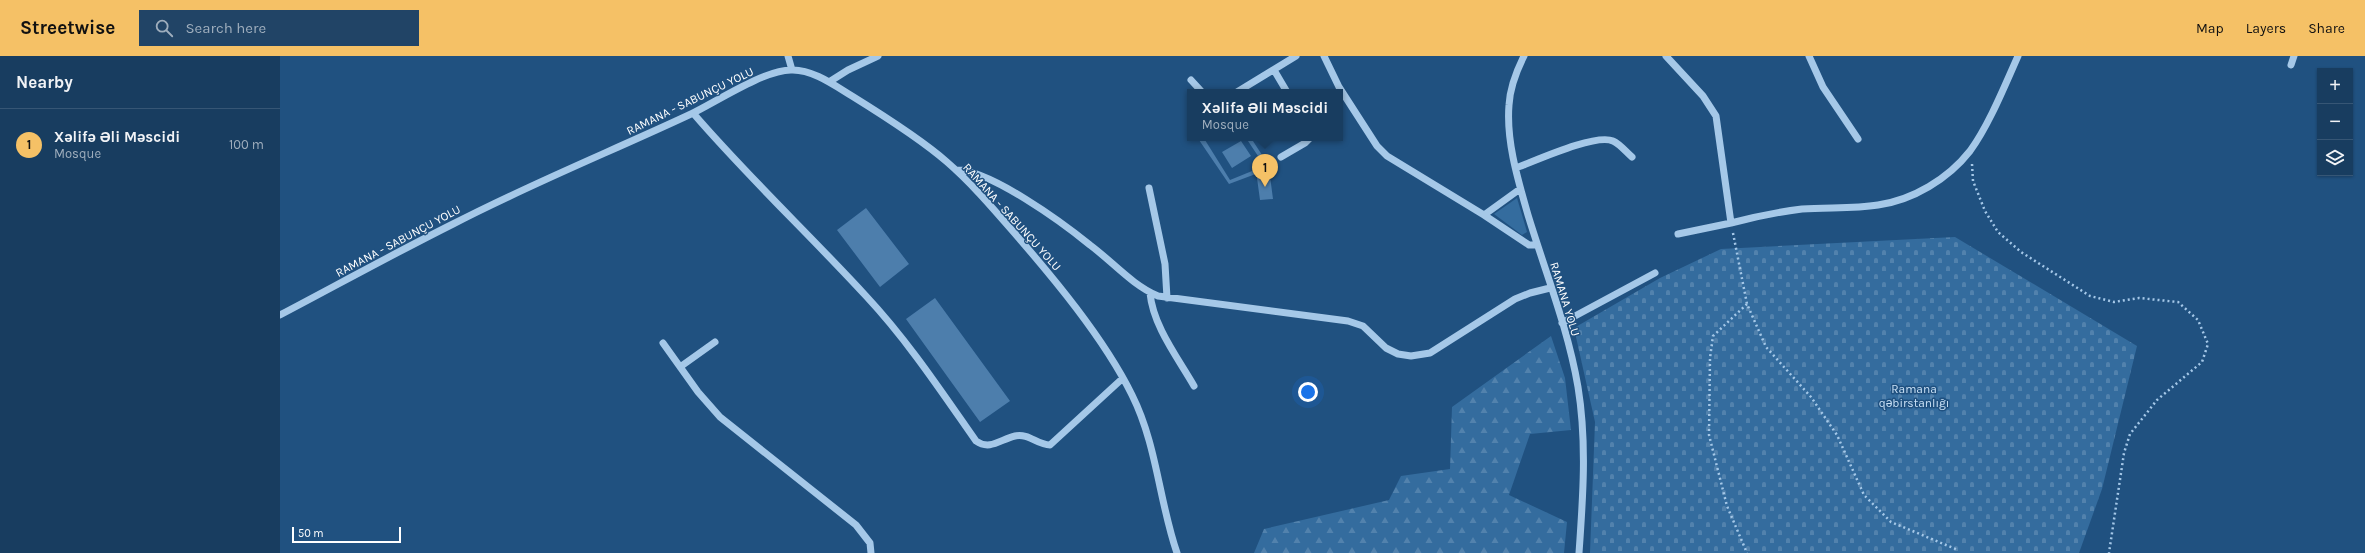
<!DOCTYPE html>
<meta charset="utf-8">
<style>
body{margin:0;font-family:Karla,sans-serif;background:#214466;color:#f1f3f6}
.controls{position:absolute;right:12px;top:12px;display:grid;overflow:hidden;border-radius:0px;box-shadow:0 1px 3px #0004}
.controls button{width:36px;height:36px;display:grid;place-items:center;padding:0;border:0;border-bottom:1px solid #365675;background:#183d60;color:#f1f3f6;font:20px sans-serif}
.scale{position:absolute;left:12px;bottom:10px;width:109px;box-sizing:border-box;padding-left:4px;border:2px solid #fff;border-top:0;font-size:11px;line-height:14px;white-space:nowrap;color:#fff;-webkit-text-stroke:3px #205180;paint-order:stroke}
.you{position:absolute;left:1028px;top:336px;width:14px;height:14px;margin:-10px;border:3px solid #fff;border-radius:50%;background:#1a73e8;box-shadow:0 0 0 6px #1a73e833}
.badge{display:grid;place-items:center;width:26px;height:26px;border-radius:50%;background:#f5c166;color:#111;font-size:13px;font-weight:700}
.pin{position:absolute;translate:-50% -33px;filter:drop-shadow(0 1px 2px #0008)}
.pin::after{content:'';position:absolute;top:21px;width:14px;height:12px;background:inherit;clip-path:polygon(0 0,100% 0,50% 100%)}
.popup{position:absolute;left:907px;top:33px;width:156px;height:52px;box-sizing:border-box;display:grid;place-content:center;border-radius:0px;background:#183d60;filter:drop-shadow(0 1px 3px #0005);font-size:13px;white-space:nowrap;color:#9faebd}
.popup b{font-size:15px;color:#f1f3f6}
.popup::after{content:'';position:absolute;left:50%;top:100%;margin-left:-8px;border:8px solid transparent;border-top-color:#183d60}
.list{margin:0;padding:0;list-style:none}
h2{display:flex;justify-content:space-between;align-items:center;height:52px;margin:0;padding:0 16px;font-size:17px}
h2 small{font-size:13px;font-weight:400;color:#9faebd}
.list li{display:grid;grid-template-columns:26px 1fr auto;gap:12px;align-items:center;box-sizing:border-box;height:72px;padding:0 16px;border-top:1px solid #365675}
.list b{display:block;font-size:15px;white-space:nowrap}
.list p{margin:0;font-size:13px;white-space:nowrap;color:#9faebd}
.list em{font-size:13px;font-style:normal;color:#9faebd}
.icon{flex:none;width:22px;height:22px;fill:none;stroke:currentColor;stroke-width:2;stroke-linecap:round;stroke-linejoin:round}
.map{position:relative;flex:none;width:2085px;height:497px;overflow:hidden}
header{display:flex;align-items:center;gap:24px;box-sizing:border-box;height:56px;padding:0 20px;background:#f5c166;color:#111}
header strong{font-size:19px}
nav{display:flex;gap:22px;margin-inline-start:auto;font-size:14px}
.search{width:280px;height:36px;background:#214466;display:flex;align-items:center;gap:10px;box-sizing:border-box;padding:0 14px;border-radius:0px;color:#9faebd;font-size:15px}
main{display:flex}
aside{flex:1;background:#183d60}
.map>svg:first-child{display:block}
.green{fill:#346c9e}
.forest{fill:url(#forest-firs)}
.cemetery{fill:url(#cemetery-stones)}
.building{fill:#4d7eac}
.lines{fill:none;stroke-linecap:round;stroke-linejoin:round}
.path{stroke:#a5c8e8;stroke-width:2.5;stroke-dasharray:2 3;stroke-linecap:butt}
.minor{stroke:#a5c8e8;stroke-width:7}
.labels{text-anchor:middle;dominant-baseline:central;stroke-width:3;stroke-linejoin:round;paint-order:stroke}
.street-label{font-size:12px;fill:#fff;stroke:#205180}
.park-label{font-size:12px;fill:#c9e1f6;stroke:#205180}
</style>
<header>
<strong>Streetwise</strong>
<div class="search"><svg class="icon" aria-label="search" viewBox="0 0 24 24"><circle cx="10" cy="10" r="6"/><path d="M15 15l6 6"/></svg>Search here</div>
<nav><a>Map</a><a>Layers</a><a>Share</a></nav>
</header>
<main>
<aside>
<h2>Nearby<small></small></h2>
<ul class="list">
<li><span class="badge">1</span><div><b>Xəlifə Əli Məscidi</b><p>Mosque</p></div><em>100 m</em></li>
</ul>
</aside>
<div class="map">
<svg width="2085" height="497" viewBox="0 0 2085 497">
<defs>
<pattern id="forest-firs" width="22" height="20" patternUnits="userSpaceOnUse"><rect width="22" height="20" fill="#346c9e"/><path d="M5 1l3.5 6h-7zM16 11l3.5 6h-7z" fill="#5282ad"/></pattern>
<pattern id="cemetery-stones" width="16" height="16" patternUnits="userSpaceOnUse"><rect width="16" height="16" fill="#346c9e"/><path d="M2 7V4a2 2 0 0 1 4 0v3zM10 15v-3a2 2 0 0 1 4 0v3z" fill="#5282ad"/></pattern>
</defs>
<rect width="100%" height="100%" fill="#205180"/>
<!-- green -->
<path class="green" d="M1237 142 1247 176 1242 179 1214 158Z"/>
<!-- forest -->
<path class="forest" d="M1271 280 1285 322 1291 374 1250 378 1229 439 1287 466 1284 497H974L984 473 1109 444 1121 420 1170 413 1172 351Z"/>
<!-- cemetery -->
<path class="cemetery" d="M1675 181 1857 290 1822 433 1799 497H1310L1315 366 1294 272 1380 222 1441 193Z"/>
<!-- building -->
<path class="building" d="M921 82H927L925 84 950 124 977 113 980 103 966 82H971L984 102 981 116 949 128 919 84Z
M961 85 971 100 952 112 942 96Z
M990 120 993 143 980 144 977 122Z
M586 152 629 208 600 231 557 174Z
M655 242 730 345 700 366 626 263Z"/>
<g class="lines">
<!-- path -->
<path class="path" d="M1692 108 1693 125 1705 155 1718 176 1741 196 1810 240 1834 246 1859 242 1898 246 1918 264 1928 288 1922 306 1877 344 1850 378 1844 397 1829 497
M1453 177 1467 248 1486 291 1531 341 1557 379 1584 439 1611 466 1678 494
M1467 248 1433 280 1430 302 1429 379 1447 450 1467 497"/>
<!-- minor -->
<path class="minor" d="M508 0 512 14
M1044 0 1059 31 1097 90 1107 100 1204 159 1249 189H1257
M1244 0C1236 16 1230 31 1229 49 1226 85 1238 124 1248 159 1265 215 1288 272 1298 331 1307 386 1303 441 1299 497
M1386 0 1423 40 1436 60 1451 167 1398 178
M1529 0 1543 31 1578 83
M2011 9 2014 0
M994 14 1007 36
M911 24 922 36
M549 26 568 14 598 0
M957 36 1016 0
M413 57C468 121 529 178 586 240 628 285 661 335 696 385 710 395 721 383 735 380 749 377 757 389 770 389L843 322
M1001 101 1025 87 1030 82
M1236 112C1255 105 1316 77 1333 85 1340 88 1346 96 1352 101
M676 114C709 113 783 167 810 189 833 206 852 229 878 240L1068 265 1083 270 1106 292 1118 298 1131 300 1150 297 1235 243 1250 237 1270 232
M869 132 885 208 887 242
M1204 159 1240 133
M1451 167C1474 161 1498 156 1522 153 1547 151 1573 153 1598 149 1633 144 1668 123 1690 95 1709 69 1725 29 1738 0
M870 237C873 270 898 302 914 330
M0 259C57 229 115 197 173 168 250 128 332 95 411 58 436 46 484 14 511 14 532 13 554 29 572 40 601 58 641 83 667 106 690 126 710 149 730 172 772 220 824 282 852 339 877 389 879 445 897 497
M1282 267 1375 217
M383 287 418 336 440 361 576 469 590 487 591 497
M400 311 435 286"/>
</g>
<g class="labels">
<!-- street labels -->
<g class="street-label">
<text transform="translate(410 45) rotate(-26)">RAMANA - SABUNÇU YOLU</text>
<text transform="translate(732 161) rotate(48)">RAMANA - SABUNÇU YOLU</text>
<text transform="translate(118 185) rotate(-28)">RAMANA - SABUNÇU YOLU</text>
<text transform="translate(1285 243) rotate(73)">RAMANA YOLU</text>
</g>
<!-- park labels -->
<g class="park-label">
<text x="1634" y="333">Ramana<tspan x="1634" dy="14">qəbirstanlığı</tspan></text>
</g>
</g>
</svg>
<div class="controls">
<button>+</button>
<button>−</button>
<button><svg class="icon" aria-label="layers" viewBox="0 0 24 24"><path d="M12 4l9 5-9 5-9-5zM3 14l9 5 9-5"/></svg></button>
</div>
<div class="scale">50 m</div>
<div class="you"></div>
<div class="pin badge" style="left:985px;top:131px">1</div>
<div class="popup"><b>Xəlifə Əli Məscidi</b>Mosque</div>
</div>
</main>
